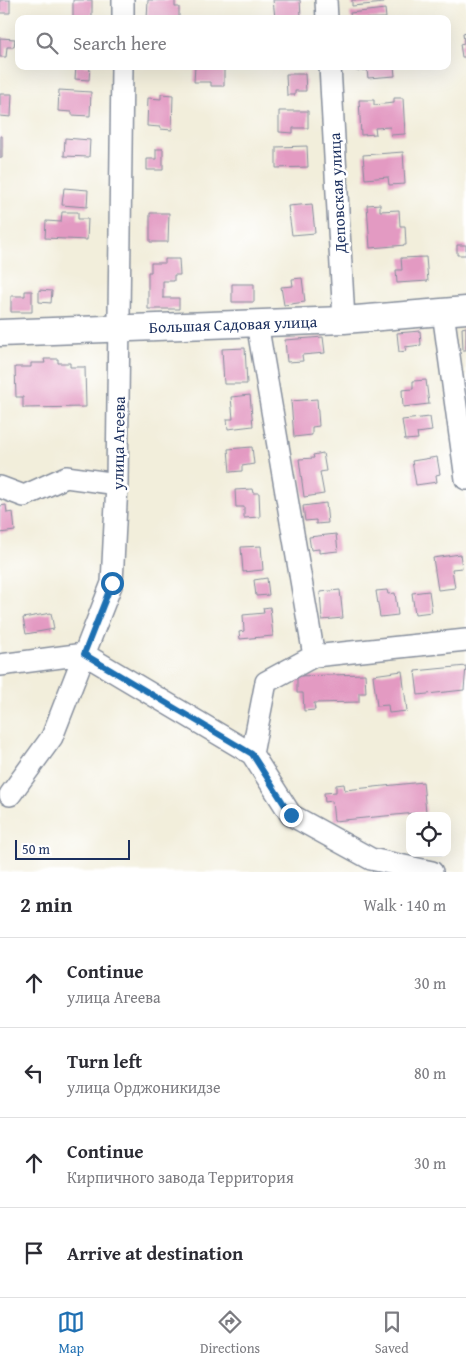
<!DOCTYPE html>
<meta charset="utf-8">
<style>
body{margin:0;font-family:"Gentium Book Plus",serif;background:#f7f7f7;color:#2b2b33}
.controls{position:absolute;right:15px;bottom:15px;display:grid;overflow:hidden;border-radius:10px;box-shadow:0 5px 20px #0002}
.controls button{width:45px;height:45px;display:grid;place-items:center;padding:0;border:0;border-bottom:1px solid #e1e1e2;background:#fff;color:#2b2b33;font:25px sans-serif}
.scale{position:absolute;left:15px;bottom:12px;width:115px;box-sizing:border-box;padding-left:5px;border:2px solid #1b2f5e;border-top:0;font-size:14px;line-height:18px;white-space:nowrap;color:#1b2f5e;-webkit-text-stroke:4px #fff;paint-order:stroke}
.stop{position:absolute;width:15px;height:15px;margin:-11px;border:4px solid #1f6fb2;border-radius:50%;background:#fff}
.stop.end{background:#1f6fb2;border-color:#fff;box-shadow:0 1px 5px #0008}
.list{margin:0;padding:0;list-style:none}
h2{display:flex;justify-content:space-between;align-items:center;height:65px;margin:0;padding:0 20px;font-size:21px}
h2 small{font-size:16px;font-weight:400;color:#7c7c81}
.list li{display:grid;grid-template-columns:32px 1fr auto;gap:15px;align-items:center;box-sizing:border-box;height:90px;padding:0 20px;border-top:1px solid #e1e1e2}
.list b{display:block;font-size:19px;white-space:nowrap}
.list p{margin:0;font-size:16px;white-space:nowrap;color:#7c7c81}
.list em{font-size:16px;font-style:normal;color:#7c7c81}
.icon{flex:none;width:28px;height:28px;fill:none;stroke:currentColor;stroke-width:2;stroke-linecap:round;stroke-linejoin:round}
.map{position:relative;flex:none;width:466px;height:872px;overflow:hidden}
.search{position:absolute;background:#fff;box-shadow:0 5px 20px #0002;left:15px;right:15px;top:15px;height:55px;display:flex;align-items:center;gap:12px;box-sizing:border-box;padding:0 18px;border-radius:10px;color:#7c7c81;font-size:19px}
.sheet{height:425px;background:#fff}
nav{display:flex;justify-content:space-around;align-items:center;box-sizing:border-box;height:70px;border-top:1px solid #e1e1e2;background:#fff;font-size:14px;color:#7c7c81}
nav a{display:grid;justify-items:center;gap:2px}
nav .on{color:#1f6fb2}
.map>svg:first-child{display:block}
.building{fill:#e39ac2}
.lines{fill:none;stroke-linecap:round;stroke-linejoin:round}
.minor-casing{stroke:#868e9c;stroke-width:24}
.major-casing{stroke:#868e9c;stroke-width:29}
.minor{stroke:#fff;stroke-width:21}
.major{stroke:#fff;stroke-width:26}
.route{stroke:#1f6fb2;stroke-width:6}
.labels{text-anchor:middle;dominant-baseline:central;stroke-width:5;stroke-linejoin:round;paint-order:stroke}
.street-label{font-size:16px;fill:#1b2f5e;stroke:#fff}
</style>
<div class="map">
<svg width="466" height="872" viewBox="0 0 466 872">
<rect width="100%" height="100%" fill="#fff"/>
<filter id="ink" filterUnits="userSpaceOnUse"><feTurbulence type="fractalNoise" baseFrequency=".02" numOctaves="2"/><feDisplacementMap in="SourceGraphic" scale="10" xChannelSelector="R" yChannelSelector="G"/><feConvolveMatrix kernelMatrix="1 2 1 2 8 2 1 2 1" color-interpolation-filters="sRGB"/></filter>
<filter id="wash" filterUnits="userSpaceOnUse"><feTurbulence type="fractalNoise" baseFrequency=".0096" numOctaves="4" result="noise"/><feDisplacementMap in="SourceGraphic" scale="20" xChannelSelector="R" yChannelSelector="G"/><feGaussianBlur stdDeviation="1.12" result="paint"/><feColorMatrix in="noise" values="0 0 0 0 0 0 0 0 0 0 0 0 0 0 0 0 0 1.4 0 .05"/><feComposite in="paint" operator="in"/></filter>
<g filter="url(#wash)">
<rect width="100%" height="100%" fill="#f2eedb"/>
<g id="blocks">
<!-- building -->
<path class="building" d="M0 0H10V13H0Z
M73 0H92V19H73Z
M148 0H175V7H179V19H147Z
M273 0H300L301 16 275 18Z
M352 0H384V3L352 6Z
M385 9 386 18 351 19 350 13Z
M466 32V57H462L460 44 464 43 463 33Z
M0 38 15 39 14 47H7L6 57H0Z
M76 66H90L89 80 75 79Z
M195 66H224V86H211V82H194Z
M356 66H394L395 76 368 78 367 70 356 71Z
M286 74H305L306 91H295V95H287Z
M59 90 91 92 90 116 72 115V112L58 111Z
M0 94H12L11 117 0 116Z
M161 94 173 95 172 130 160 129V127L147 126 148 98 161 99Z
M394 98H403L405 134 391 135 390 127 375 128 376 134 361 135 359 100H374V105L394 103Z
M279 111H308V128H293V133L279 132Z
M0 136H2V158H0Z
M65 138 90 140 89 157 64 156Z
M307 146 308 167 276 168V147Z
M156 149H163V170H147V159H156Z
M403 152 405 184 389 185 388 177 365 179 363 155Z
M64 188 88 190 87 207 62 205Z
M312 204 315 233 292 235 288 206Z
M380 204V211L399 210 400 226H405L406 245 370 248 367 205Z
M62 212H78V219H88L87 240 45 238 46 221 61 222Z
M150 213H169L168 242H150Z
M457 245H466V255H457Z
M426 257 428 281 397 283 396 270H402L401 258Z
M165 259H179L180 275H174V281H163V298H179V309H148V272H151V263H165Z
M302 278 305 302 284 305 281 287 293 286 292 279Z
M232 284H254V302H232Z
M39 290 52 291 51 303 39 302Z
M25 291H32V312H11V296H25Z
M466 327V350H463L462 328Z
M420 331 421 345 405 347 406 351 399 352 397 333Z
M323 337 325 353 302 355 303 361 287 362 285 340Z
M245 348 247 384H224L222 349Z
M44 359H58V363H70V367H85L86 407 23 408V397H16L15 367H31V363H45Z
M426 380 429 404 403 407 402 390 413 389V381Z
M250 395 253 426 228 429 227 419H233L231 397Z
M317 399 319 426 312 427V435L294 437 291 401Z
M430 417 432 431 417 433 418 439 405 440 402 420Z
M252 447 254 464 242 466V471L230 472 228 449Z
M323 453 326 471 320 472 324 494 304 497 299 459 314 458 313 455Z
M437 457 440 474 436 475 437 482 416 485 412 461Z
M252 489 253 493H259L260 517 244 518V507H236L235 490Z
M326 503 328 523 316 524V520L305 521 303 506Z
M6 505 7 513 13 512 15 531 0 533V506Z
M336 534 338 551 319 553V549L311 550 309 537Z
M261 546 263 570 243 572 241 547Z
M460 554 462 568 452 569 455 588 438 590 433 558Z
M267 578 269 595 256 596 254 580Z
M340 590 343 618 322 620 320 592Z
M387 590 388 594 395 593 398 615 380 617 376 591Z
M429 591 432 612 415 614 412 593Z
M270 607 273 636 240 639 239 632 244 631 243 615 264 613 263 608Z
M51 613 54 629 26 634 23 618Z
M466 666 464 690 418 695 415 671Z
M402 671 407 711 389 713 388 705 377 706 373 675Z
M365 674 366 693H359V702L314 703 315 710 304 711 303 693H297V676Z
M423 782 426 812 334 821 332 801 325 802 324 793 336 792V785L344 784 345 790Z"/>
</g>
</g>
<g filter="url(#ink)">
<use href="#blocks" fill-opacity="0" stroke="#868e9c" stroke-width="1"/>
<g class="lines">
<defs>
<path id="minor" d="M326 0 327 19
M123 19V0
M330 66 344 320
M443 312 466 479
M257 323 314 656
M0 487 24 496 66 477 117 484
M0 665 84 654 252 754 266 682 314 656 466 640
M252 754 291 815 371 859 432 872
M10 795 52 737 112 583 117 484 122 66"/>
<path id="major" d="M0 333 344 320 466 310"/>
</defs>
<!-- minor casing -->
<use href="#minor" class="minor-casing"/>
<!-- major casing -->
<use href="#major" class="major-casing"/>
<!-- minor -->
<use href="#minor" class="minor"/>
<!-- major -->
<use href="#major" class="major"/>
</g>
</g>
<g class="lines" filter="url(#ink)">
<!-- route -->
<path class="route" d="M112 583 84 654 252 754 291 815"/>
</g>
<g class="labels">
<!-- street labels -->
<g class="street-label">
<text transform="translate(337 193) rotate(-93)">Деповская улица</text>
<text transform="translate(233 324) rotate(-2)">Большая Садовая улица</text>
<text transform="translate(118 443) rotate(-89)">улица Агеева</text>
</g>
</g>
</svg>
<div class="controls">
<button><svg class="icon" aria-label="locate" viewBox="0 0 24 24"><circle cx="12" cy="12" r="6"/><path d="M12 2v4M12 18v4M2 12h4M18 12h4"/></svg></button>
</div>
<div class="scale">50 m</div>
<div class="stop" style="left:112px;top:583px"></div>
<div class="stop end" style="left:291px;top:815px"></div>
<div class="search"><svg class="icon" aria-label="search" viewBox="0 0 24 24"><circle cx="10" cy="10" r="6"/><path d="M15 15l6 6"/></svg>Search here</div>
</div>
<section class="sheet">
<h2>2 min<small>Walk · 140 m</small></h2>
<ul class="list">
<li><svg class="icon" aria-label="ahead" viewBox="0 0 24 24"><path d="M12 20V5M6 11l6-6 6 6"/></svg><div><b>Continue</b><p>улица Агеева</p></div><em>30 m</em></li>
<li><svg class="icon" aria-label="left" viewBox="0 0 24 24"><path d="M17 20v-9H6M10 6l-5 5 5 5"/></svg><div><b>Turn left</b><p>улица Орджоникидзе</p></div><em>80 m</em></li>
<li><svg class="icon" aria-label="ahead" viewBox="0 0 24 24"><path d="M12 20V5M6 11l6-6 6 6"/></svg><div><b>Continue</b><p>Кирпичного завода Территория</p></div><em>30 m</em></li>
<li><svg class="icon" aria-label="arrive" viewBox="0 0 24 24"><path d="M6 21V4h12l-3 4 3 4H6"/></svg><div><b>Arrive at destination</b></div></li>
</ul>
</section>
<nav>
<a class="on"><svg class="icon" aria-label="map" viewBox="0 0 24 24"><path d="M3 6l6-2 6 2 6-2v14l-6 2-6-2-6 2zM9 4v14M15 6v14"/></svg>Map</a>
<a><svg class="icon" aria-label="directions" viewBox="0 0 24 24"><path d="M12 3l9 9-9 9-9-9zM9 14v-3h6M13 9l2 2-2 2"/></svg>Directions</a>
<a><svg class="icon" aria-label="saved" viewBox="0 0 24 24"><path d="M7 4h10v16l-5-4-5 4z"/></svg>Saved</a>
</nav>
